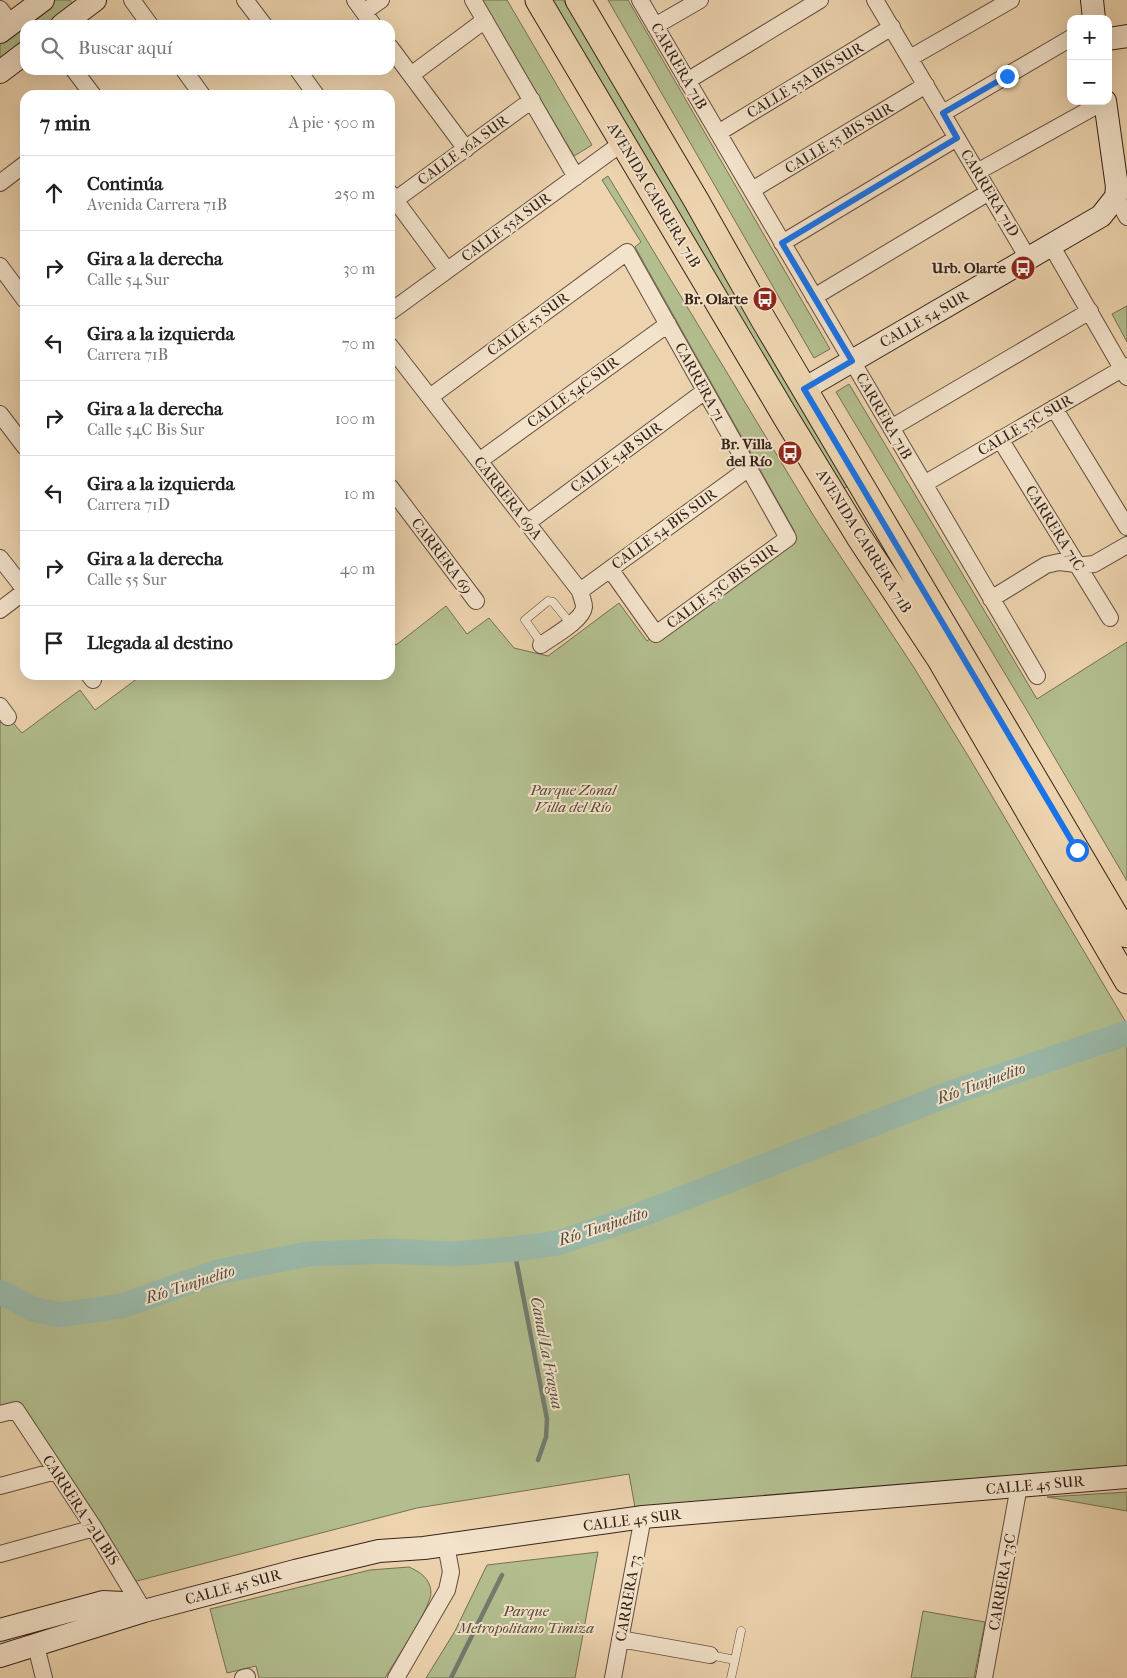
<!DOCTYPE html>
<html lang="es">
<meta charset="utf-8">
<style>
body{margin:0;font-family:"IM FELL French Canon",serif;background:#f2f2f2;color:#222}
.controls{position:absolute;right:15px;top:15px;display:grid;overflow:hidden;border-radius:10px;box-shadow:0 5px 20px #0002}
.controls button{width:45px;height:45px;display:grid;place-items:center;padding:0;border:0;border-bottom:1px solid #e0e0e0;background:#fff;color:#222;font:25px sans-serif}
.stop{position:absolute;width:15px;height:15px;margin:-11px;border:4px solid #1a73e8;border-radius:50%;background:#fff}
.stop.end{background:#1a73e8;border-color:#fff;box-shadow:0 1px 5px #0008}
.list{margin:0;padding:0;list-style:none}
h2{display:flex;justify-content:space-between;align-items:center;height:65px;margin:0;padding:0 20px;font-size:21px}
h2 small{font-size:16px;font-weight:400;color:#767676}
.list li{display:grid;grid-template-columns:32px 1fr auto;gap:15px;align-items:center;box-sizing:border-box;height:75px;padding:0 20px;border-top:1px solid #e0e0e0}
.list b{display:block;font-size:19px;white-space:nowrap}
.list p{margin:0;font-size:16px;white-space:nowrap;color:#767676}
.list em{font-size:16px;font-style:normal;color:#767676}
.icon{flex:none;width:28px;height:28px;fill:none;stroke:currentColor;stroke-width:2;stroke-linecap:round;stroke-linejoin:round}
.map{position:relative;flex:none;width:1127px;height:1678px;overflow:hidden}
.search{position:absolute;background:#fff;box-shadow:0 5px 20px #0002;left:20px;top:20px;width:375px;height:55px;display:flex;align-items:center;gap:12px;box-sizing:border-box;padding:0 18px;border-radius:15px;color:#767676;font-size:19px}
.panel{position:absolute;background:#fff;box-shadow:0 5px 20px #0002;left:20px;top:90px;width:375px;height:590px;border-radius:15px}
.map>svg:first-child{display:block}
.green{fill:#b3be8f;stroke:#757054}
.lines{fill:none;stroke-linecap:round;stroke-linejoin:round}
.stream{stroke:#727c6f;stroke-width:4.5}
.river{stroke:#9ab8a8;stroke-width:25}
.lane-casing{stroke:#644f3e;stroke-width:9}
.street-casing{stroke:#644f3e;stroke-width:18}
.secondary-casing{stroke:#372319;stroke-width:24}
.primary-casing{stroke:#372319;stroke-width:27}
.lane{stroke:#f3e3cb;stroke-width:8}
.street{stroke:#f3e3cb;stroke-width:16}
.secondary{stroke:#f3e3cb;stroke-width:22}
.primary{stroke:#edd4af;stroke-width:25}
.route{stroke:#1a73e8;stroke-width:6}
.labels{text-anchor:middle;dominant-baseline:central;stroke-width:4;stroke-linejoin:round;paint-order:stroke}
.street-label{font-size:15px;fill:#372319;stroke:#f3e3cb}
.poi-label{font-size:15px;font-weight:bold;fill:#372319;stroke:#f3e3cb;text-anchor:end}
.park-label{font-size:15px;font-style:italic;fill:#564a36;stroke:#f3e3cb}
.water-label{font-size:16px;font-style:italic;fill:#50483d;stroke:#f3e3cb}
</style>
<div class="map">
<svg width="1127" height="1678" viewBox="0 0 1127 1678">
<rect width="100%" height="100%" fill="#edd4af"/>
<filter id="stains"><feTurbulence type="fractalNoise" baseFrequency=".004" numOctaves="4"/><feColorMatrix values="0 0 0 0 .2 0 0 0 0 .09 0 0 0 0 .02 0 0 0 .5 -.17"/></filter>
<radialGradient id="worn" r=".72"><stop offset=".6" stop-color="#630" stop-opacity="0"/><stop offset="1" stop-color="#630" stop-opacity=".3"/></radialGradient>
<!-- green -->
<path class="green" d="M52 0H70L73 4 44 25H25V39L0 58V39Z
M482 0H507L592 145 574 156Z
M548 0H563L576 19 850 485 841 490Z
M608 0H628L830 349 814 358Z
M608 176 815 518 913 666 970 759 1127 1024V1470L636 1513 629 1474 417 1508 133 1582 16 1402 0 1406V723L8 717 22 733 80 690 95 710 142 675H167L171 680 177 675H390V637L396 645 446 606 467 634 489 618 514 648 548 656 619 603 647 641 795 532 635 247 641 242 602 180Z
M1127 306V342L1112 314Z
M849 384 1037 699 1127 642V881L1025 707 836 392Z
M1127 1492V1511L1047 1497Z
M598 1552 575 1678H426L455 1631 487 1565Z
M409 1567C420 1572 430 1578 431 1592 432 1606 394 1662 385 1678H259L256 1666 227 1673 210 1609 370 1570Z
M923 1611 985 1622 974 1678H911Z"/>
<g class="lines">
<!-- stream -->
<path class="stream" d="M514 1249 547 1419 546 1437 538 1460
M451 1678 502 1575"/>
<!-- river -->
<path class="river" d="M0 1292 33 1309 60 1315 121 1306 218 1272 308 1254 388 1251 453 1254 514 1249 558 1243 635 1217 954 1092 1127 1033"/>
<defs>
<path id="lane" d="M542 644 525 620 548 601 553 602 571 624
M710 1655 735 1660 731 1678
M735 1660 741 1631"/>
<path id="street" d="M132 0 150 25
M245 0 264 25
M355 0 373 25
M473 0 576 177
M640 0 1037 676
M875 0 1028 258
M0 9 6 17
M364 12 381 0
M655 26 700 0
M390 47 466 149
M910 58 1011 0
M74 70 93 95
M184 70 202 95
M298 70 316 95
M411 75 485 20
M687 81 820 0
M943 113 1071 38
M718 133 892 27
M977 172 1105 101
M0 183 25 164
M752 190 926 85
M390 193 447 270
M1116 197 1127 217
M395 200 532 100
M782 243 957 138
M1051 245 1127 377
M0 266 25 300
M814 297 989 192
M390 312 622 143
M390 346 580 591C581 596 584 602 584 607 583 620 552 637 541 645
M430 397 627 252 788 538 656 634 610 569
M1054 408 1127 527
M0 414 25 447
M891 428 1090 311
M1000 439 1110 618
M479 461 668 324
M924 484 1127 366
M390 487 476 601
M527 523 705 391
M0 558 25 590
M580 591 749 468
M991 599 1046 565 1059 562 1084 565 1094 564 1127 545
M0 610 25 591
M89 675 93 680
M0 706 8 717
M0 1414 16 1410 94 1528 144 1611
M0 1486 56 1471
M0 1554 94 1528
M620 1639 710 1655
M36 1646 44 1678
M243 1678 247 1677
M396 1678 447 1590 451 1572 446 1545
M613 1678 643 1517
M984 1678 1019 1486"/>
<path id="secondary" d="M1092 0 1094 19
M62 25 95 0
M0 32 43 0
M1108 39 1127 36
M0 72 25 53
M804 389 1101 216 1116 197 1117 187 1105 101
M0 1630 103 1602 123 1603 144 1611
M0 1656 144 1611 295 1571 379 1551 424 1548 643 1517 1127 1477"/>
<path id="primary" d="M538 0 788 421 859 537 939 658 1127 981
M578 0 696 200 763 319 1127 935"/>
</defs>
<!-- lane casing -->
<use href="#lane" class="lane-casing"/>
<!-- street casing -->
<use href="#street" class="street-casing"/>
<!-- secondary casing -->
<use href="#secondary" class="secondary-casing"/>
<!-- primary casing -->
<use href="#primary" class="primary-casing"/>
<!-- lane -->
<use href="#lane" class="lane"/>
<!-- street -->
<use href="#street" class="street"/>
<!-- secondary -->
<use href="#secondary" class="secondary"/>
<!-- primary -->
<use href="#primary" class="primary"/>
</g>
<g class="lines">
<!-- route -->
<path class="route" d="M1007 76 943 113 957 138 782 243 852 361 804 389 1077 850"/>
</g>
<!-- icons -->
<defs>
<symbol id="bus-disc" viewBox="-11 -11 22 22"><circle r="9.5" fill="#8f2418" stroke="#f3e3cb"/><path d="M-5-6H5V4H4V6H2V4H-2V6H-4V4H-5ZM-3.5-4V0h7V-4ZM-3.5 1.2v1.5H-2V1.2ZM2 1.2v1.5H3.5V1.2Z" fill="#fff"/></symbol>
</defs>
<g fill-rule="evenodd">
<use href="#bus-disc" x="1009" y="254" width="28" height="28"/>
<use href="#bus-disc" x="751" y="285" width="28" height="28"/>
<use href="#bus-disc" x="776" y="439" width="28" height="28"/>
</g>
<g class="labels">
<!-- street labels -->
<g class="street-label">
<text transform="translate(679 66) rotate(60)">CARRERA 71B</text>
<text transform="translate(805 80) rotate(-31)">CALLE 55A BIS SUR</text>
<text transform="translate(839 138) rotate(-31)">CALLE 55 BIS SUR</text>
<text transform="translate(463 150) rotate(-36)">CALLE 56A SUR</text>
<text transform="translate(990 193) rotate(59)">CARRERA 71D</text>
<text transform="translate(654 195) rotate(59)">AVENIDA CARRERA 71B</text>
<text transform="translate(506 227) rotate(-36)">CALLE 55A SUR</text>
<text transform="translate(924 319) rotate(-30)">CALLE 54 SUR</text>
<text transform="translate(528 324) rotate(-36)">CALLE 55 SUR</text>
<text transform="translate(700 382) rotate(61)">CARRERA 71</text>
<text transform="translate(573 392) rotate(-36)">CALLE 54C SUR</text>
<text transform="translate(884 416) rotate(60)">CARRERA 71B</text>
<text transform="translate(1025 425) rotate(-30)">CALLE 53C SUR</text>
<text transform="translate(616 457) rotate(-36)">CALLE 54B SUR</text>
<text transform="translate(508 498) rotate(52)">CARRERA 69A</text>
<text transform="translate(1055 528) rotate(58)">CARRERA 71C</text>
<text transform="translate(664 529) rotate(-36)">CALLE 54 BIS SUR</text>
<text transform="translate(864 541) rotate(58)">AVENIDA CARRERA 71B</text>
<text transform="translate(442 556) rotate(53)">CARRERA 69</text>
<text transform="translate(722 586) rotate(-36)">CALLE 53C BIS SUR</text>
<text transform="translate(1035 1485) rotate(-5)">CALLE 45 SUR</text>
<text transform="translate(81 1510) rotate(57)">CARRERA 72U BIS</text>
<text transform="translate(632 1520) rotate(-7)">CALLE 45 SUR</text>
<text transform="translate(1002 1582) rotate(-80)">CARRERA 73C</text>
<text transform="translate(233 1587) rotate(-15)">CALLE 45 SUR</text>
<text transform="translate(628 1598) rotate(-80)">CARRERA 73</text>
</g>
<!-- poi labels -->
<g class="poi-label">
<text x="1006" y="268">Urb. Olarte</text>
<text x="748" y="299">Br. Olarte</text>
<text x="772" y="444">Br. Villa<tspan x="772" dy="17">del Río</tspan></text>
</g>
<!-- park labels -->
<g class="park-label">
<text x="573" y="790">Parque Zonal<tspan x="573" dy="17">Villa del Río</tspan></text>
<text x="526" y="1611">Parque<tspan x="526" dy="17">Metropolitano Timiza</tspan></text>
</g>
<!-- water labels -->
<g class="water-label">
<text transform="translate(981 1083) rotate(-20)">Río Tunjuelito</text>
<text transform="translate(603 1226) rotate(-18)">Río Tunjuelito</text>
<text transform="translate(190 1284) rotate(-18)">Río Tunjuelito</text>
<text transform="translate(547 1353) rotate(79)">Canal La Fragua</text>
</g>
</g>
<rect width="100%" height="100%" filter="url(#stains)"/>
<rect width="100%" height="100%" fill="url(#worn)"/>
</svg>
<div class="controls">
<button>+</button>
<button>−</button>
</div>
<div class="stop" style="left:1077px;top:850px"></div>
<div class="stop end" style="left:1007px;top:76px"></div>
<div class="search"><svg class="icon" aria-label="search" viewBox="0 0 24 24"><circle cx="10" cy="10" r="6"/><path d="M15 15l6 6"/></svg>Buscar aquí</div>
<section class="panel">
<h2>7 min<small>A pie · 500 m</small></h2>
<ul class="list">
<li><svg class="icon" aria-label="ahead" viewBox="0 0 24 24"><path d="M12 20V5M6 11l6-6 6 6"/></svg><div><b>Continúa</b><p>Avenida Carrera 71B</p></div><em>250 m</em></li>
<li><svg class="icon" aria-label="right" viewBox="0 0 24 24"><path d="M7 20v-9h11M14 6l5 5-5 5"/></svg><div><b>Gira a la derecha</b><p>Calle 54 Sur</p></div><em>30 m</em></li>
<li><svg class="icon" aria-label="left" viewBox="0 0 24 24"><path d="M17 20v-9H6M10 6l-5 5 5 5"/></svg><div><b>Gira a la izquierda</b><p>Carrera 71B</p></div><em>70 m</em></li>
<li><svg class="icon" aria-label="right" viewBox="0 0 24 24"><path d="M7 20v-9h11M14 6l5 5-5 5"/></svg><div><b>Gira a la derecha</b><p>Calle 54C Bis Sur</p></div><em>100 m</em></li>
<li><svg class="icon" aria-label="left" viewBox="0 0 24 24"><path d="M17 20v-9H6M10 6l-5 5 5 5"/></svg><div><b>Gira a la izquierda</b><p>Carrera 71D</p></div><em>10 m</em></li>
<li><svg class="icon" aria-label="right" viewBox="0 0 24 24"><path d="M7 20v-9h11M14 6l5 5-5 5"/></svg><div><b>Gira a la derecha</b><p>Calle 55 Sur</p></div><em>40 m</em></li>
<li><svg class="icon" aria-label="arrive" viewBox="0 0 24 24"><path d="M6 21V4h12l-3 4 3 4H6"/></svg><div><b>Llegada al destino</b></div></li>
</ul>
</section>
</div>
